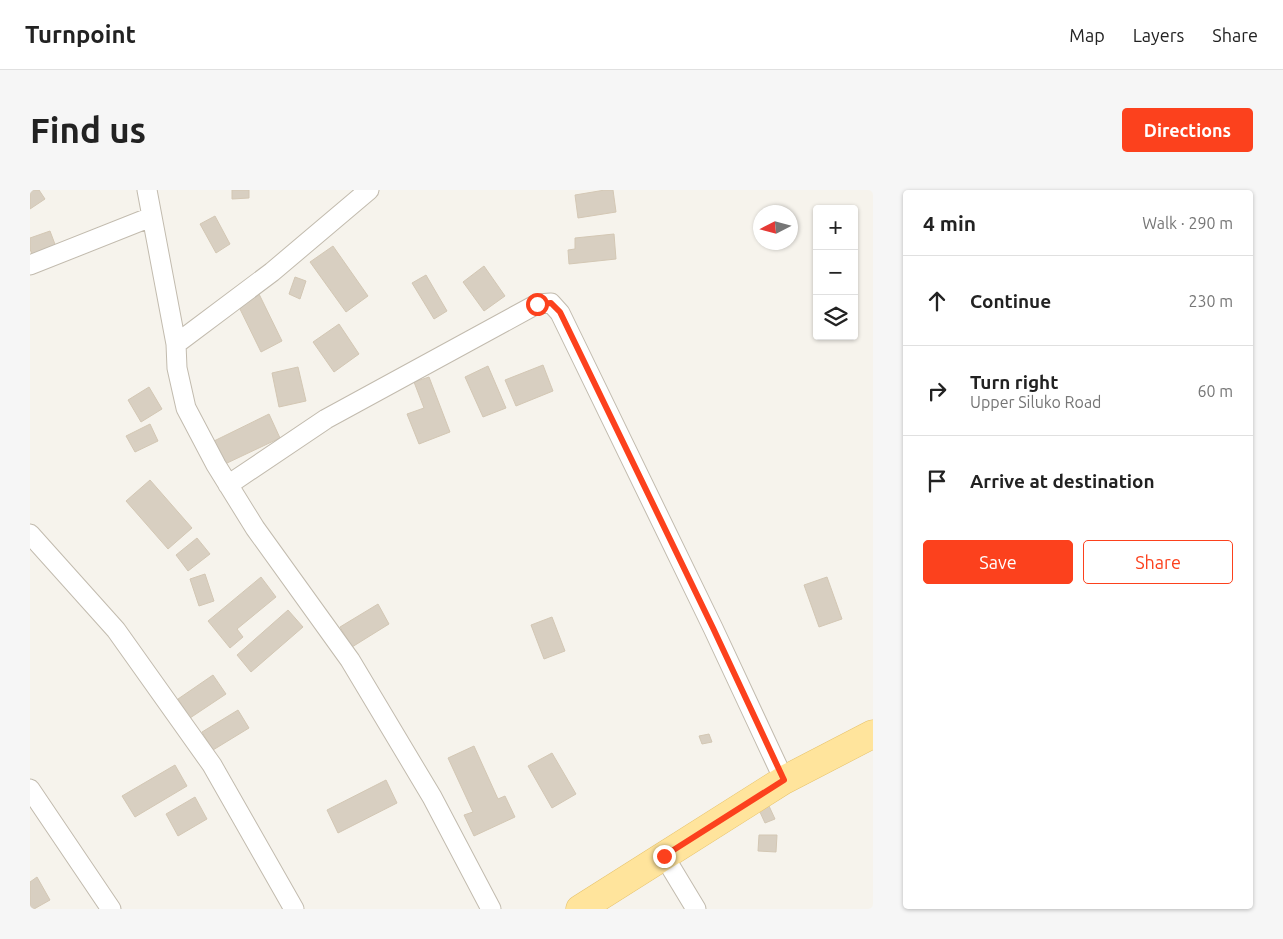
<!DOCTYPE html>
<meta charset="utf-8">
<style>
body{margin:0;font-family:Ubuntu,sans-serif;background:#f6f6f6;color:#222}
.controls{position:absolute;right:15px;top:15px;display:grid;overflow:hidden;border-radius:5px;box-shadow:0 1px 4px #0004}
.controls button{width:45px;height:45px;display:grid;place-items:center;padding:0;border:0;border-bottom:1px solid #e0e0e0;background:#fff;color:#222;font:25px sans-serif}
.compass{position:absolute;left:723px;top:15px;width:45px;height:45px;border-radius:50%;background:#fff;box-shadow:0 1px 4px #0004;rotate:264deg}
.stop{position:absolute;width:15px;height:15px;margin:-11px;border:4px solid #fc411d;border-radius:50%;background:#fff}
.stop.end{background:#fc411d;border-color:#fff;box-shadow:0 1px 5px #0008}
.list{margin:0;padding:0;list-style:none}
h2{display:flex;justify-content:space-between;align-items:center;height:65px;margin:0;padding:0 20px;font-size:21px}
h2 small{font-size:16px;font-weight:400;color:#767676}
.list li{display:grid;grid-template-columns:32px 1fr auto;gap:15px;align-items:center;box-sizing:border-box;height:90px;padding:0 20px;border-top:1px solid #e0e0e0}
.list b{display:block;font-size:19px;white-space:nowrap}
.list p{margin:0;font-size:16px;white-space:nowrap;color:#767676}
.list em{font-size:16px;font-style:normal;color:#767676}
.actions{display:flex;gap:10px;padding:15px 20px}
.actions a{flex:1;padding:11px 0;border:1px solid #fc411d;border-radius:5px;text-align:center;font-size:18px;color:#fc411d}
.actions .main{background:#fc411d;color:#fff}
.icon{flex:none;width:28px;height:28px;fill:none;stroke:currentColor;stroke-width:2;stroke-linecap:round;stroke-linejoin:round}
.map{position:relative;flex:none;width:843px;height:719px;overflow:hidden;border-radius:5px}
header{display:flex;align-items:center;gap:30px;box-sizing:border-box;height:70px;padding:0 25px;background:#fff;border-bottom:1px solid #e0e0e0}
header strong{font-size:24px}
nav{display:flex;gap:28px;margin-inline-start:auto;font-size:18px}
.intro{display:flex;align-items:center;justify-content:space-between;box-sizing:border-box;height:120px;padding:0 30px}
h1{margin:0;font-size:35px}
.button{padding:12px 22px;border-radius:5px;background:#fc411d;color:#fff;font-size:18px;font-weight:700}
main{display:flex;gap:30px;padding:0 30px}
aside{flex:1;background:#fff;border-radius:5px;box-shadow:0 1px 4px #0004}
.map>svg:first-child{display:block}
.building{fill:#d8cfc1;stroke:#d3c7b4}
.lines{fill:none;stroke-linecap:round;stroke-linejoin:round}
.minor-casing{stroke:#c2bbae;stroke-width:21}
.primary-casing{stroke:#e6c26a;stroke-width:29}
.minor{stroke:#fff;stroke-width:19}
.primary{stroke:#ffe49c;stroke-width:28}
.route{stroke:#fc411d;stroke-width:6}
</style>
<header>
<strong>Turnpoint</strong>
<nav><a>Map</a><a>Layers</a><a>Share</a></nav>
</header>
<div class="intro"><h1>Find us</h1><a class="button">Directions</a></div>
<main>
<div class="map">
<svg width="843" height="719" viewBox="0 0 843 719">
<rect width="100%" height="100%" fill="#f6f3ec"/>
<!-- building -->
<path class="building" d="M0 0H9L15 9 0 19Z
M202 0H219V8L202 9Z
M575 0H583L586 22 548 28 545 5Z
M185 26 200 54 186 63 170 34Z
M20 41 26 57 3 67 0 59V48Z
M584 44 586 69 539 74 538 60 545 59V48Z
M303 56 338 106 316 122 280 72Z
M454 76 475 106 454 121 433 92Z
M396 85 417 121 404 129 382 93Z
M265 87 276 91 270 109 259 104Z
M229 104 252 151 231 162 208 115Z
M309 134 329 164 304 182 283 152Z
M513 175 523 201 486 216 475 190Z
M458 176 476 218 453 227 435 187Z
M268 177 276 211 249 217 242 183Z
M399 187 420 242 389 254 377 224 394 218 384 192Z
M119 197 132 219 111 232 98 210Z
M239 224 250 248 195 274 184 251Z
M120 234 128 251 105 262 96 246Z
M120 290 162 338 138 359 96 311Z
M167 348 180 364 158 381 146 365Z
M175 384 184 411 169 416 160 389Z
M231 387 246 407 207 439 213 447 200 458 178 431Z
M797 387 812 429 789 437 774 395Z
M348 414 359 434 322 457 310 437Z
M258 420 273 437 221 482 207 465Z
M522 427 535 461 514 469 501 435Z
M183 485 196 504 160 528 148 509Z
M208 520 219 538 183 560 172 542Z
M679 544 682 552 672 554 669 546Z
M444 556 468 609 475 606 485 627 444 646 434 625 443 622 418 568Z
M522 563 546 604 522 618 498 576Z
M145 575 157 596 105 627 92 606Z
M356 590 367 613 308 643 297 620Z
M165 607 177 629 148 646 136 624Z
M739 616 745 629 735 633 729 620Z
M729 645H747L746 662 728 661Z
M7 687 20 710 4 719H0V692Z"/>
<g class="lines">
<defs>
<path id="minor" d="M117 0 146 154 147 178 156 218 186 275 225 338 320 470 402 607 461 719
M0 75 121 27
M146 154 242 82 339 0
M198 295 296 229 507 114 521 113 530 123 683 438 754 590
M0 344 86 440 182 575 264 719
M0 599 81 719
M634 666 666 719"/>
<path id="primary" d="M550 719 754 590 843 544"/>
</defs>
<!-- minor casing -->
<use href="#minor" class="minor-casing"/>
<!-- primary casing -->
<use href="#primary" class="primary-casing"/>
<!-- minor -->
<use href="#minor" class="minor"/>
<!-- primary -->
<use href="#primary" class="primary"/>
</g>
<g class="lines">
<!-- route -->
<path class="route" d="M507 114 521 113 530 122 683 438 754 590 634 666"/>
</g>
</svg>
<div class="controls">
<button>+</button>
<button>−</button>
<button><svg class="icon" aria-label="layers" viewBox="0 0 24 24"><path d="M12 4l9 5-9 5-9-5zM3 14l9 5 9-5"/></svg></button>
</div>
<svg class="compass" viewBox="-18 -18 36 36"><path d="M0-13l5 13h-10z" fill="#e53935"/><path d="M0 13l5-13h-10z" fill="#767676"/></svg>
<div class="stop" style="left:507px;top:114px"></div>
<div class="stop end" style="left:634px;top:666px"></div>
</div>
<aside>
<h2>4 min<small>Walk · 290 m</small></h2>
<ul class="list">
<li><svg class="icon" aria-label="ahead" viewBox="0 0 24 24"><path d="M12 20V5M6 11l6-6 6 6"/></svg><div><b>Continue</b></div><em>230 m</em></li>
<li><svg class="icon" aria-label="right" viewBox="0 0 24 24"><path d="M7 20v-9h11M14 6l5 5-5 5"/></svg><div><b>Turn right</b><p>Upper Siluko Road</p></div><em>60 m</em></li>
<li><svg class="icon" aria-label="arrive" viewBox="0 0 24 24"><path d="M6 21V4h12l-3 4 3 4H6"/></svg><div><b>Arrive at destination</b></div></li>
</ul>
<div class="actions"><a class="main">Save</a><a>Share</a></div>
</aside>
</main>
